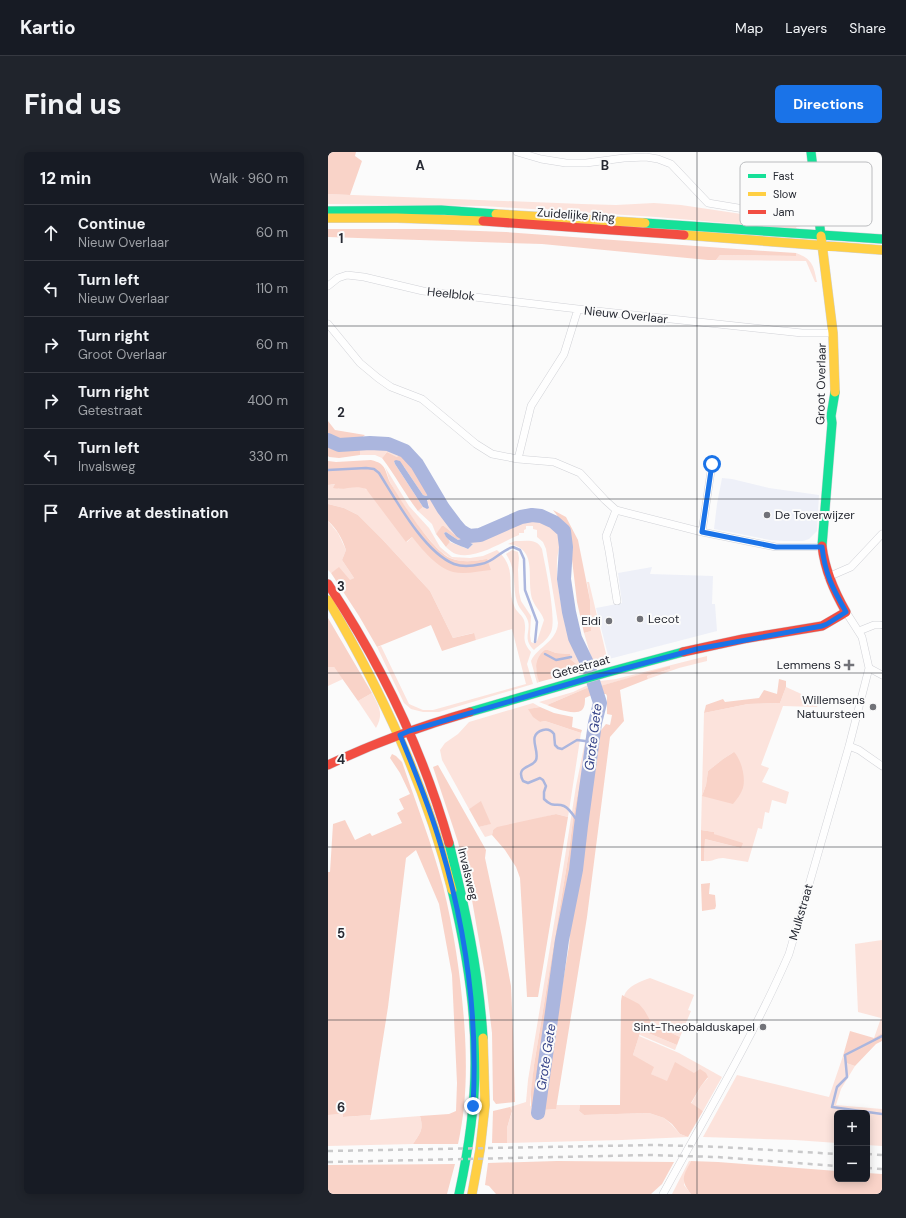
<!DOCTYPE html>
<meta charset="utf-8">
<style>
body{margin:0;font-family:"DM Sans",sans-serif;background:#20242c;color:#f1f3f6}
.controls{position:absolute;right:12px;bottom:12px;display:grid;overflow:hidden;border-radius:6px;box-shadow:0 2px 10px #0003}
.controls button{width:36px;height:36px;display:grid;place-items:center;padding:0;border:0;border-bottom:1px solid #363941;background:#171b24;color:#f1f3f6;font:20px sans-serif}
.stop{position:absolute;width:12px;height:12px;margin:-9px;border:3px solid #1a73e8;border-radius:50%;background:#fff}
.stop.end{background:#1a73e8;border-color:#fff;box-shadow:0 1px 4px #0008}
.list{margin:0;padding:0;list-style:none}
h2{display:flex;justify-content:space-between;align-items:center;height:52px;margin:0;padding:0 16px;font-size:17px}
h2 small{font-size:13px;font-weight:400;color:#9ea1a6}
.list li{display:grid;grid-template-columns:26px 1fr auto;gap:12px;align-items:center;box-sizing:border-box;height:56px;padding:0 16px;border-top:1px solid #363941}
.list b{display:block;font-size:15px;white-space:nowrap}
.list p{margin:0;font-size:13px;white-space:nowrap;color:#9ea1a6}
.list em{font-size:13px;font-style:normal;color:#9ea1a6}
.icon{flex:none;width:22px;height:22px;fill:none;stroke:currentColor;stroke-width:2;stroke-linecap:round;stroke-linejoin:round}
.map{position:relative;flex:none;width:554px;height:1042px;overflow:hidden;border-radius:6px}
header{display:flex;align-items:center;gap:24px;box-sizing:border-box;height:56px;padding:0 20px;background:#171b24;border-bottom:1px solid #363941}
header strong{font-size:19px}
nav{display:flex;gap:22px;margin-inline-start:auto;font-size:14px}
.intro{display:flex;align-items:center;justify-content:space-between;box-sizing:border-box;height:96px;padding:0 24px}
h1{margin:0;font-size:28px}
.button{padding:10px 18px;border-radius:6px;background:#1a73e8;color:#fff;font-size:14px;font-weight:700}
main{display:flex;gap:24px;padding:0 24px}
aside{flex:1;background:#171b24;border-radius:6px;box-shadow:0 2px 10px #0003}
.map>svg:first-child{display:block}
.built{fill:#eef0f8}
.green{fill:#fce3dc;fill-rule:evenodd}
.forest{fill:#f9d3c8}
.water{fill:#abb6de}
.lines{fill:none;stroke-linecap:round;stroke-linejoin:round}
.stream{stroke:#abb6de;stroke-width:2.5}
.river{stroke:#abb6de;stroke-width:14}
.street-casing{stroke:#d1d2d7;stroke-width:8}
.fast-casing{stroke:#d1d2d7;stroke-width:10}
.slow-casing{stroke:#d1d2d7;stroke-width:10}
.jam-casing{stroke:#d1d2d7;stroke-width:10}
.street{stroke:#fefefe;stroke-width:7}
.fast{stroke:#16e098;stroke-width:9}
.slow{stroke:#ffcf43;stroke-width:9}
.jam{stroke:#f24e42;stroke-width:9}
.rail{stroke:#c9c9ca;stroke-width:2.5;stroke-dasharray:5 5;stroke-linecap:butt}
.route{stroke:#1a73e8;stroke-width:5}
.grid{fill:none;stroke:#262932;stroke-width:1;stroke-opacity:0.55}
.poi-dot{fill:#717278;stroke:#fbfbfb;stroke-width:1.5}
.labels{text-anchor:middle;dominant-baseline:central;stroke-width:4;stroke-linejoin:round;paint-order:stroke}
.street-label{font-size:12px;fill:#262932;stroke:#fbfbfb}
.poi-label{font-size:12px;fill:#262932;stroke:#fbfbfb;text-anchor:end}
.water-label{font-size:13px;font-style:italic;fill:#364489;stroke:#fbfbfb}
.key{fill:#fbfbfb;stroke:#bbbcbf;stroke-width:1}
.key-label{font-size:11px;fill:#262932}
.grid-label{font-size:13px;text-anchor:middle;font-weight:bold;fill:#262932;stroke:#fbfbfb;stroke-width:4;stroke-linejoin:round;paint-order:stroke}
</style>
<header>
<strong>Kartio</strong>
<nav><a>Map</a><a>Layers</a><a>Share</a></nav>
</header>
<div class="intro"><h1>Find us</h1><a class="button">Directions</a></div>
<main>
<aside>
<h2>12 min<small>Walk · 960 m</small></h2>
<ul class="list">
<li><svg class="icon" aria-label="ahead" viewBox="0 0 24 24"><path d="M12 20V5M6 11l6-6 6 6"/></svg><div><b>Continue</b><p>Nieuw Overlaar</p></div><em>60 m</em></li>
<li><svg class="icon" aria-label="left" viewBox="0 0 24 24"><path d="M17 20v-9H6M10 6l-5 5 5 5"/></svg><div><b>Turn left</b><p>Nieuw Overlaar</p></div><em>110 m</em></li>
<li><svg class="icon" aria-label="right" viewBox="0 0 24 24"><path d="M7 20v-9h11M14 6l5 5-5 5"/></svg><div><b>Turn right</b><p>Groot Overlaar</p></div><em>60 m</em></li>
<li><svg class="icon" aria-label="right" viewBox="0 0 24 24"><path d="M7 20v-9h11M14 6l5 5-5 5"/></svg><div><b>Turn right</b><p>Getestraat</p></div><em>400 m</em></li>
<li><svg class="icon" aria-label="left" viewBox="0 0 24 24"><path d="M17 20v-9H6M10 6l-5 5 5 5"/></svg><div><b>Turn left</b><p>Invalsweg</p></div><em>330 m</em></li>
<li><svg class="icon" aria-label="arrive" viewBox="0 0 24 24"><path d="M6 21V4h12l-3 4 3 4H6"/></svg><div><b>Arrive at destination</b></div></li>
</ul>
</aside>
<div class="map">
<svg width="554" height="1042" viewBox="0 0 554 1042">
<rect width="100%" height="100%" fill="#fbfbfb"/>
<!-- built -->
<path class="built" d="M394 326 404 327 441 336 491 343 489 379 481 387 475 389H456L442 388 386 377 389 352Z
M324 415 322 422 385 424 384 452H387L389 479 281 507 268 456 294 451 290 421Z"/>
<!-- green -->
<path class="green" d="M476 29 480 30V56L479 63 473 74 468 75 469 77 328 65 155 54 0 52V42L254 52 288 53 326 51 353 53 427 64 451 34 457 31Z
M468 101C485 107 486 115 489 130H487L478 109 388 108 392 103H396L465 104H468Z
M32 295 51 296 72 301 69 305 59 300 54 306 47 303H32Z
M57 315 81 354 101 376 112 395 124 405 142 406 155 404 169 398C191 418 177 434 187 456 189 460 194 463 196 468 200 482 191 486 203 500L199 512 205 532 111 560H95L83 557 76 551 49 495 53 494 81 552 95 558H105L198 532 184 477 148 488 145 481 125 486 102 439 54 387 30 363 16 356 0 352V333L8 332 10 337C17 336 26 333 32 334 43 336 71 379 79 390L84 385 118 417 159 407C147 409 134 411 123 406 105 399 71 348 62 330 60 325 59 320 57 315Z
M100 347H102C114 358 119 371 132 382L130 384 127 383 116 374 108 382 104 372 90 359 95 355 99 357 101 353 99 350Z
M207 368C215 369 224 370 228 378 236 390 229 398 229 410 228 433 234 455 238 477H241L249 502 257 511 251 514 242 507V502L228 501 220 498 208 516 211 530 209 531 203 509C210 494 229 490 230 471L218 397 215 390 209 385V378L205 377V374H198V377L196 378V381H191V383C173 390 148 408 128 402 125 401 121 398 118 395L122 390 140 397 145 392 140 390 142 387C158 392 169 379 182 373 190 370 199 369 207 368Z
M0 369 10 381 18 398 14 408 26 426 22 429 11 416 3 421 0 418Z
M187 389C198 389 209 386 214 397 217 413 229 467 223 480 219 489 212 492 206 498 194 486 203 480 200 469 198 462 191 457 189 450 184 433 189 418 178 402L184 398 190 400 191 406 190 418 191 440 193 449 203 464 202 483 203 490 205 491 209 489 216 468C214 461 208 456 205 449 197 428 212 396 180 392Z
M259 430H261L280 510 266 515 256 481 263 479 262 448Z
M379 504V509L351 516 320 527 319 524 342 517V515L272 534 271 532H273L272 529 288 527Z
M0 515H6L15 527 0 534Z
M260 533 261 535 219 553 211 550 245 540Z
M458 535 491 550 489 555 455 554 433 613 441 616 434 630 461 640 458 652 444 648 441 661 437 660 434 677 430 676 420 710 395 706C387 706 385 710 376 709L377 687 413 696 386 682V680L373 678 376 561 420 552 452 551ZM406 600 374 644 378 633 380 619 395 607Z
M44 541C51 555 56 561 48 576L30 549Z
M205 551 212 555 201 557 212 570 217 569 253 581 240 665 228 662 165 678 164 683 157 685 151 675 162 672 153 650 141 657 114 608 112 598 117 591 130 582 141 570Z
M259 580 263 581 264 583H261L245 667 241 700 206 913 202 953 203 955H206L205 959 208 963H212L215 958 228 957V953H252L251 959 256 963 321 961 336 966 343 972 352 982 360 985 294 988 179 991V976L184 960 182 955 198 950 200 928 236 711 248 634Z
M554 788V881L546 886 553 866 530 860 527 792Z
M322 826 366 843 360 858 363 859 352 885 323 872 317 859 296 844C299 834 313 829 322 826Z
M313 878 349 893 347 898 312 883Z
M311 884 351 901 394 925 375 959 363 952 373 934 380 926 366 921 339 930 323 922 305 903Z
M515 904 518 911 527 914 513 937 508 953 554 957V994L539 993V961H509V991L467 988 375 985 409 923 501 945Z
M16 962V965L43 963 42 968 92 964C96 978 92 981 85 992L0 994V963Z
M361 1009H363L359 1017 356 1033 363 1042H344Z"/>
<!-- forest -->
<path class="forest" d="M0 0H28L27 4 34 9 22 43 0 42Z
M0 77H98L178 80 437 99 468 101V104L396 103H392L388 108H380L214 92 0 85Z
M0 269 7 278 37 283C25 294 11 293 0 281Z
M0 292 11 296 32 295V303L11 306 1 305 0 304Z
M59 300 69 305 72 301 75 304 101 338 102 342 98 344 95 343 76 315 66 309 67 312 95 355 90 359C77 342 67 323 54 306Z
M43 308C60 312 56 319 63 332 74 350 103 397 122 406 134 411 147 409 159 407L163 418C151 419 137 423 125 420 109 416 94 397 84 385L78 390 38 337C27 332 16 339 5 336L7 332 0 333V309L8 310Z
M0 352 16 356 30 363 54 387 102 439 125 486 146 481 148 488 114 499 103 473 49 495 31 464 3 421 11 415 22 428 26 426 14 408 18 398C14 386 9 377 0 369Z
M225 358 238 365 250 388 262 448 263 479 256 481 249 450 241 382 238 375Z
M114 374H116L127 383 130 384 132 382 135 386 130 388 118 380 116 381 122 390 118 395 108 382Z
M0 466 44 541 30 549 6 515H0Z
M217 498H220L228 501 242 502V507L251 514 257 511 258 517 256 520 251 521 241 522 211 530C207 519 206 506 217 498Z
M342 514V517L319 524 320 527 292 538 296 569 282 585 259 765 228 957 215 958 219 922 241 794 243 769 267 618 270 582 278 572 282 573 284 563 279 562V544L278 542H274L272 534Z
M451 527 458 529V535L452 551 420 552 376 561 378 553 395 547 397 550 431 546 436 538 449 542Z
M261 535H263L266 542 257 546C257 550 257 555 254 558 247 564 226 556 219 553Z
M212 555 226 561 245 565 244 575 254 578 253 581 217 569 212 570 205 565 200 557Z
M261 582 264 583 253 652 249 666 227 819 210 921 207 954 203 955V939L206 913 241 700 245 667Z
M406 600C413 607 418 625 415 636 413 642 409 647 405 652L374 644 378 633 380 619 395 607Z
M64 602 68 604 74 610C88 651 104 692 115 734 127 783 134 833 137 883 139 920 138 956 130 992H85C92 981 96 978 92 964L121 962 128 959 129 931 124 823 111 752 88 698 78 706 60 855 43 963 15 965V962L0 963V720H2L5 672 17 668 27 688 42 681 44 684 74 671 69 661 76 657 71 647 82 642 72 621 62 606Z
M110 613 158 698 157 706 174 785 183 834 185 879 187 950 168 952 165 948 164 881 157 823 144 748 130 690 105 615Z
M153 649 163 672 151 675 141 657Z
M228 662 240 665 210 845H199L192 726 188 715 177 698 164 683 165 678 169 675Z
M373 678 386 680V682L415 691 413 696 377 687 376 709H373Z
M382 731 381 742 387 743 388 754 387 757 374 759 373 732Z
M294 843 311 852 317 859 324 872 352 885 349 893 313 878 305 903 326 915 323 922 339 929 347 910 366 921 372 917 378 921 380 925 373 934 363 951 375 959 360 985 352 982 344 972 336 966 321 961 256 963 251 959 252 953H292L293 849Z
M522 879 546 886 554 881V889L548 892 527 914 518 911 515 904Z
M182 955 184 959 179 976V991H164L165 959Z
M229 1009 346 1010 334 1032 323 1042H168L161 1034 157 1033 160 1011Z
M363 1009 390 1010 509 1019V1027H539V1021L554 1022V1042H363C352 1028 355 1024 363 1009Z
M127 1012 119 1042H0V1013Z"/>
<!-- water -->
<path class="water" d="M68 308 72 309 95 343 98 344 102 342V347L99 348 101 356 99 357 95 355 67 312 66 309Z
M118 380 130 388 133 387 135 385 142 387 140 390 145 392 140 397C131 393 120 391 116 381Z"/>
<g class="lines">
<!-- stream -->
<path class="stream" d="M0 318 38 316 46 317 51 321C68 348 96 400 126 412 134 415 145 414 153 412 166 410 173 398 185 395L192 398 196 407 197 438 209 470 207 490
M217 502 228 508 243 505
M250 503 254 501
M268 540 273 538
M253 674C248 668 243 657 236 654 227 650 226 657 216 647V640L218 634 215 628 212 626 200 631 195 629C187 613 205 616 208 608 212 598 198 583 215 578 219 577 223 578 226 582L227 593 230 596 234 597 249 588 265 590
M554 884 517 903 519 925 509 935 504 955 554 962"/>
<!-- river -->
<path class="river" d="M0 288 11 293 42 291 60 292 77 299 89 312 115 356 127 372 133 379 141 384 152 383 193 365 204 363 213 364 226 370 236 379 238 395 236 427 241 460 247 486 260 513 272 551 267 571 253 674 248 718 234 788 210 961"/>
<defs>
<path id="street" d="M189 0 213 7 238 11H258L296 6 318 5 330 7 343 12 380 51 428 59C434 50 440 38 449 31 458 25 475 26 486 24
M0 134 10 126 19 123 36 125 95 139 250 157
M0 172 32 211 50 226 63 235 94 247 148 292 164 302 190 307
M288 358 278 384 281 399 289 449
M374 380 384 312
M494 395H448L374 380 288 358 277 348 252 321 226 310 190 307 203 254 236 202 250 157 474 181H505
M500 425 523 415 554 382
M531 479 546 473H552
M541 516 554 523
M521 594 531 598 554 614
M335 1042C378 963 425 885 461 802L521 594 541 516 534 485 518 460"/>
<path id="fast" d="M483 0 493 84
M0 59 113 58 168 62
M317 71 554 87
M494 394 504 271 503 264 507 240
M142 560 277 521 355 500
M121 691C137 755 151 820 155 886
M124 738C137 792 147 848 147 903 148 950 141 996 131 1042"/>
<path id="slow" d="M168 62 317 71
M0 66H69L155 69
M356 83 554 98
M493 84 505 181 507 240
M0 448C54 540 98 634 124 738
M144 1042 152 998 157 953 155 886"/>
<path id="jam" d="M155 69 356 83
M0 432C53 512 95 599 121 691
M355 500 415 487 494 474 518 460C506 439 497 419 494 394
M0 613C46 591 93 574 142 560"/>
</defs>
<!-- street casing -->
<use href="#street" class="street-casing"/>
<!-- fast casing -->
<use href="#fast" class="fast-casing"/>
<!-- slow casing -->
<use href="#slow" class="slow-casing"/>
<!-- jam casing -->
<use href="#jam" class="jam-casing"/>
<!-- street -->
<use href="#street" class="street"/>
<!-- fast -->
<use href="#fast" class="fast"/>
<!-- slow -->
<use href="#slow" class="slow"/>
<!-- jam -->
<use href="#jam" class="jam"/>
<!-- rail -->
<path class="rail" d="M0 999 326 993 393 995 509 1002
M539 1002 554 1003
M0 1010 322 1003 389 1005 509 1014
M539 1016 554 1017"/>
</g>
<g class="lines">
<!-- route -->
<path class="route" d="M145 954C150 866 138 778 113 694 102 656 87 619 72 583L81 579 261 526 369 497 494 474 499 472 518 460C505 437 497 422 494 395H448L374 380 384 312"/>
</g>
<!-- grid -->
<path class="grid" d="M185 0V1042M369 0V1042M0 174H554M0 347H554M0 521H554M0 695H554M0 868H554"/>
<!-- markers -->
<g class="poi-dot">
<circle cx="439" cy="363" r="4"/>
<circle cx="312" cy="467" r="4"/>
<circle cx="281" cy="469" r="4"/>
<path d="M519 507h4v4h4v4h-4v4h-4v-4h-4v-4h4z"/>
<circle cx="545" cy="555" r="4"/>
<circle cx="435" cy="875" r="4"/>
</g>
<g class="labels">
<!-- street labels -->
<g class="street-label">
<text transform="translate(248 63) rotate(4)">Zuidelijke Ring</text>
<text transform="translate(123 142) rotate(6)">Heelblok</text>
<text transform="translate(298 163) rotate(6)">Nieuw Overlaar</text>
<text transform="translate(493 232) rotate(-89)">Groot Overlaar</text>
<text transform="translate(253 515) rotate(-16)">Getestraat</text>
<text transform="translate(140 722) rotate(76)">Invalsweg</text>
<text transform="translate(473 760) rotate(-74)">Mulkstraat</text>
</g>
<!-- poi labels -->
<g class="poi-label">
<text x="447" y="363" text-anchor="start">De Toverwijzer</text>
<text x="320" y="467" text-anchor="start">Lecot</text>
<text x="273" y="469">Eldi</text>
<text x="513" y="513">Lemmens S</text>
<text x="537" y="548">Willemsens<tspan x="537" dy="14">Natuursteen</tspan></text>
<text x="427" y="875">Sint-Theobalduskapel</text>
</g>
<!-- water labels -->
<g class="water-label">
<text transform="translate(265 585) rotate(-83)">Grote Gete</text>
<text transform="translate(218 905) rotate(-81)">Grote Gete</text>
</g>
</g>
<!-- legend -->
<rect x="412" y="10" width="132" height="64" rx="6" class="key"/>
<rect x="420" y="22" width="18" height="4" fill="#16e098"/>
<rect x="420" y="40" width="18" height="4" fill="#ffcf43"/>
<rect x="420" y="58" width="18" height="4" fill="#f24e42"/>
<g class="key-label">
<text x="445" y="28">Fast</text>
<text x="445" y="46">Slow</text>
<text x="445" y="64">Jam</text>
</g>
<g class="grid-label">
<text x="92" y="18">A</text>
<text x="277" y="18">B</text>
<text x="13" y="91">1</text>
<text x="13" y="265">2</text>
<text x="13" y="439">3</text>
<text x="13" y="612">4</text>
<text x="13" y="786">5</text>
<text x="13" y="960">6</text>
</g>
</svg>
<div class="controls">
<button>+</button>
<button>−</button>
</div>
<div class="stop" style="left:384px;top:312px"></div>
<div class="stop end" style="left:145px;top:954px"></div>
</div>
</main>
